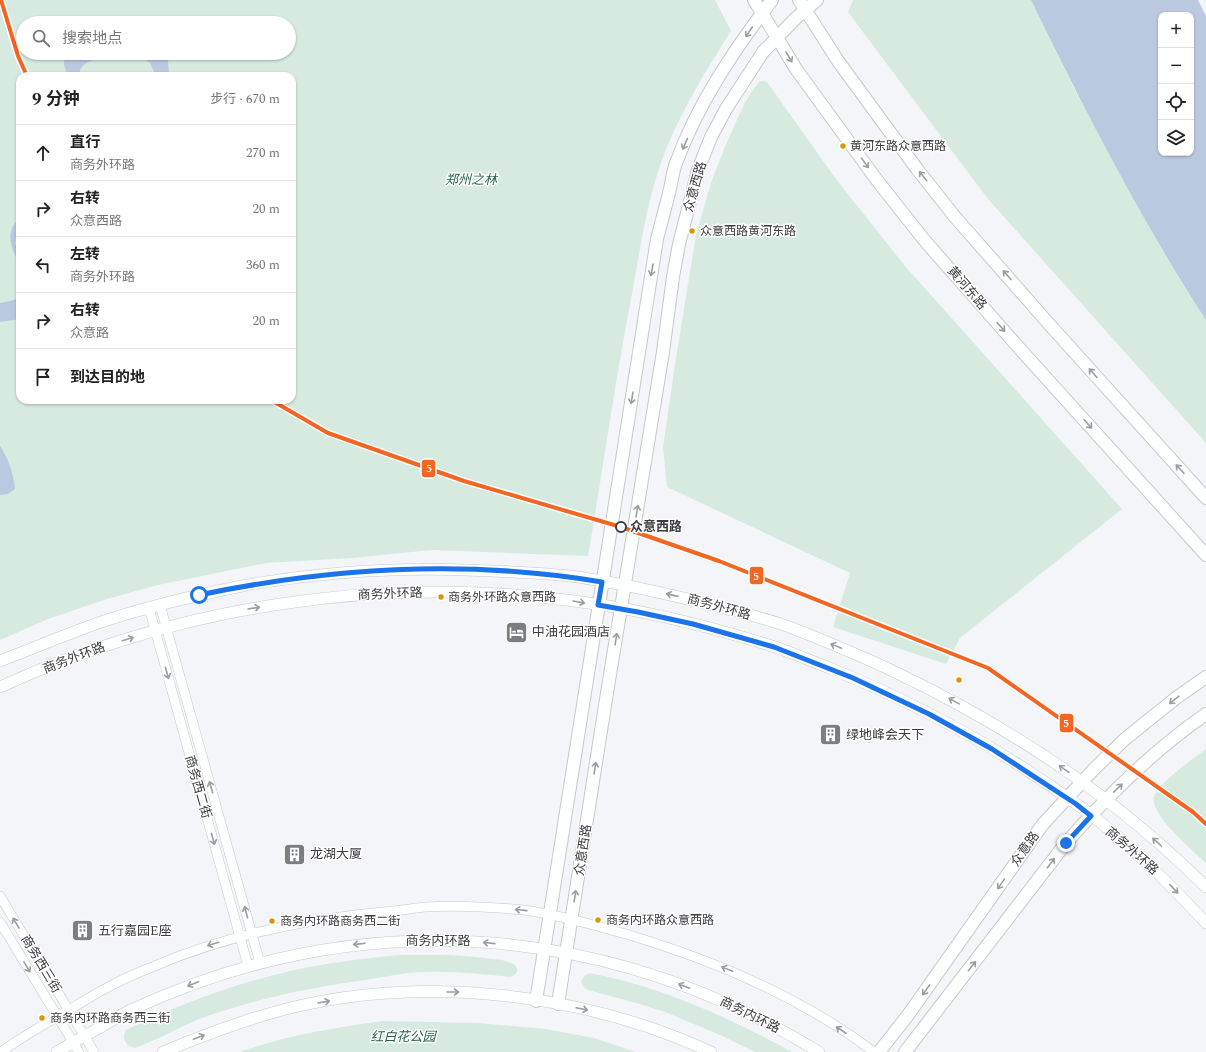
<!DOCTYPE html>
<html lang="zh">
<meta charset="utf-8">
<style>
body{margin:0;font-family:Spectral,"Noto Sans SC",serif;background:#f2f2f2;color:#222}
.controls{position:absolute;right:12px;top:12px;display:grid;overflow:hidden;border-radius:8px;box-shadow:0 1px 3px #0004}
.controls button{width:36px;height:36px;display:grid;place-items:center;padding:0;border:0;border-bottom:1px solid #e0e0e0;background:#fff;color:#222;font:20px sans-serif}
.stop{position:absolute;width:12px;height:12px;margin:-9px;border:3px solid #1a73e8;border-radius:50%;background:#fff}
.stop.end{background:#1a73e8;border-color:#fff;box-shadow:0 1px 4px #0008}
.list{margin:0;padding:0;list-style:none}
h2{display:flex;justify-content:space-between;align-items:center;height:52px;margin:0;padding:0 16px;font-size:17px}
h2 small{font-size:13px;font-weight:400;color:#767676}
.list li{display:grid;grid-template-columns:26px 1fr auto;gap:12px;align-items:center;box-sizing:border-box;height:56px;padding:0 16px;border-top:1px solid #e0e0e0}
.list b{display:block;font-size:15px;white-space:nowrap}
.list p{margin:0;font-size:13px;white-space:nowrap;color:#767676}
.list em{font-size:13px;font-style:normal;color:#767676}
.icon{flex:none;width:22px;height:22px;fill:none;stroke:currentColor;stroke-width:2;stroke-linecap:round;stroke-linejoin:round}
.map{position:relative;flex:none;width:1206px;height:1052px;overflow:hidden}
.search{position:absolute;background:#fff;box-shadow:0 1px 3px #0004;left:16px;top:16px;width:280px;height:44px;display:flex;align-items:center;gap:10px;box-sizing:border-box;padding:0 14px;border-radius:22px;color:#767676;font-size:15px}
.panel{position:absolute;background:#fff;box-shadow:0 1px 3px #0004;left:16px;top:72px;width:280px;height:332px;border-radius:12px}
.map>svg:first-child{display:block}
.green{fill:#d6eae0;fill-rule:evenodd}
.water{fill:#bbc9e0;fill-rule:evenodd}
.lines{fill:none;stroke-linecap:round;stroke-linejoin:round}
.minor-casing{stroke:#c8c8ca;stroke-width:10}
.tertiary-casing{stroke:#c8c8ca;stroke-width:12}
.secondary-casing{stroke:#c8c8ca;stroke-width:14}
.minor{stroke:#fdfefe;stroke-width:9}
.tertiary{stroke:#fdfefe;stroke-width:11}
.secondary{stroke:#fdfefe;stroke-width:12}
.metro-1-casing{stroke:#fff;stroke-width:7}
.metro-1{stroke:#f26522;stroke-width:4}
.oneway{stroke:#9c9d9e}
.route{stroke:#1a73e8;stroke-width:5}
.bus-dot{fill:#db9609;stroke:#fff;stroke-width:1.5}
.stop-dot{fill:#fff;stroke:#3c3c3e;stroke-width:2}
.labels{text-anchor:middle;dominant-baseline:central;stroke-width:3;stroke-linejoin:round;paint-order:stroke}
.bus-label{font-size:12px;fill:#3c3c3e;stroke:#fff;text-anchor:start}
.park-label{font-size:13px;font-style:italic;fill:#266448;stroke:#fff}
.street-label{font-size:13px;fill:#3c3c3e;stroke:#fff}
.stop-label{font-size:13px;font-weight:bold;fill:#3c3c3e;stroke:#fff;text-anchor:start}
.poi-label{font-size:13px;fill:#3c3c3e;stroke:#fff;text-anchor:start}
.line-badge{stroke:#fff;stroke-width:1.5}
.badge-label{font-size:11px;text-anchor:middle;font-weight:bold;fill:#fff}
</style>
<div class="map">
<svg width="1206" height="1052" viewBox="0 0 1206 1052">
<rect width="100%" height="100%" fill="#f4f5f8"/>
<!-- green -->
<path class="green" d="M0 0H715L731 31C707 69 684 106 667 147 648 193 641 244 632 294 615 381 603 469 588 556L432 550 352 558 266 563 158 585 107 599 48 619 0 640ZM23 23H289V53H23ZM20 76H292V400H20Z
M853 0H1031L1077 94 1206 320V443L988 199 848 12Z
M763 81 767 82 836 179 905 266 1122 509 960 638 946 664 833 627 850 573 667 487 663 447 675 364 696 235 711 183 724 149 744 104 755 87 759 82Z
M1206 749V863C1194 852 1149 814 1154 797 1159 782 1193 759 1206 749Z
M400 955H444L466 956 502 960 514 964C520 970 517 975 510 977 482 974 453 971 425 972 404 972 385 977 365 980 307 988 255 999 199 1019 178 1028 157 1040 135 1048L129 1046C123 1041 123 1036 126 1030 174 1007 223 988 274 975 315 964 358 959 400 955Z
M590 973C662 987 728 1017 792 1052H755L718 1034 665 1012 640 1004 588 990 584 987 581 982 584 976Z
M383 1021 477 1023 546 1029 594 1038 636 1052H240C286 1035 335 1028 383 1021Z"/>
<!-- water -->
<path class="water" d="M1031 0H1198L1206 16V320C1140 218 1084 109 1031 0ZM1161 15H1191V153H1161Z
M65 53H111C100 61 80 58 79 76H67L64 64Z
M137 53H164L168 60 169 76H156L150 63Z
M20 218V226L17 230 15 244 20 252V265C11 249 4 231 20 218Z
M20 297V319L0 322V303L14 300Z
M0 446C8 457 14 475 15 489L8 494 0 495Z"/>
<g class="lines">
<defs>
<path id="minor" d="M160 605 260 963
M149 608 248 966
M0 896 94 1052
M0 922 79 1052
M1 1052C23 1036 46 1023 69 1010 84 1001 98 992 114 984 127 977 142 971 157 965 233 933 311 918 393 911 404 910 415 908 426 907 458 905 492 907 524 910 560 915 595 925 629 935 716 961 801 997 874 1052"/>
<path id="tertiary" d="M0 661C34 648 69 633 104 621 147 607 193 596 237 587 321 571 406 566 492 571 518 572 544 573 570 576 622 583 673 595 724 608 743 613 762 618 781 624 793 628 805 633 817 638 844 649 870 660 895 672 1012 728 1114 796 1206 887
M0 687C176 607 374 576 566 600 635 608 705 625 772 646 790 652 809 660 827 667 914 702 999 748 1075 803 1123 837 1166 880 1206 923
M57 1052C71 1043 85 1036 99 1028 110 1022 120 1015 131 1010 359 904 605 921 819 1052
M163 1052C206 1034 249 1018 294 1007 430 975 585 994 711 1052"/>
<path id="secondary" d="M754 0 796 69 876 179 925 241 1020 349 1206 555
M799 0 838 61 917 169 955 217 1049 324 1206 498
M536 1001 657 239C661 223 666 206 670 189 672 180 673 171 676 163 698 103 734 50 772 0
M558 1004 606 699 663 352 673 277 679 244 698 170 711 137 726 109 763 52 796 18 817 0
M879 1052 908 1015 1043 824 1094 769 1125 739 1176 698 1206 677
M905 1052 1066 843C1108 795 1154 750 1206 714"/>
</defs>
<!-- minor casing -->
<use href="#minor" class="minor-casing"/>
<!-- tertiary casing -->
<use href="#tertiary" class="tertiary-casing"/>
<!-- secondary casing -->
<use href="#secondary" class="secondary-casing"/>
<!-- minor -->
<use href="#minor" class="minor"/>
<!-- tertiary -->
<use href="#tertiary" class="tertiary"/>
<!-- secondary -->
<use href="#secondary" class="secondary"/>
<defs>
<path id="metro-1" d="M1 0 18 56 27 76
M271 400 328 433 464 481 621 527 719 561 988 668 1193 812 1206 824"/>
</defs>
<!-- metro-1 casing -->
<use href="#metro-1" class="metro-1-casing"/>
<!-- metro-1 -->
<use href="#metro-1" class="metro-1"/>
</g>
<!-- one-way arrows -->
<defs><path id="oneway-shaft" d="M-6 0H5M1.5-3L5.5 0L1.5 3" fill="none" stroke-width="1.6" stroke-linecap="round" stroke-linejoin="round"/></defs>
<g class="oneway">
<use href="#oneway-shaft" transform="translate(749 32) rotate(124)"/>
<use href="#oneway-shaft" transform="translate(789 57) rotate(59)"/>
<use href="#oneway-shaft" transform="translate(685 144) rotate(114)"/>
<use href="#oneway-shaft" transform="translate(865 163) rotate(54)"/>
<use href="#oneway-shaft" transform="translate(923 176) rotate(-129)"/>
<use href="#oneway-shaft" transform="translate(652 270) rotate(100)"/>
<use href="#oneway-shaft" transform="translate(1007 275) rotate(-131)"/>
<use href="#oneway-shaft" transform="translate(1001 327) rotate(49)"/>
<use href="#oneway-shaft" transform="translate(1093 373) rotate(-132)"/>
<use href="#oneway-shaft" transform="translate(632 398) rotate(99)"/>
<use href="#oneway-shaft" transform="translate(1088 424) rotate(48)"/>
<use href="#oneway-shaft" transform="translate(1180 469) rotate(-132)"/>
<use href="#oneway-shaft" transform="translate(637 511) rotate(-81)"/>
<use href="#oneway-shaft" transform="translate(672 595) rotate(-167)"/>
<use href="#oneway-shaft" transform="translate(579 602) rotate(10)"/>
<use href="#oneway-shaft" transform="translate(254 608) rotate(-9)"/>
<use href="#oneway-shaft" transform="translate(128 639) rotate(-17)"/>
<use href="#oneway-shaft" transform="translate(616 639) rotate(-81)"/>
<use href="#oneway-shaft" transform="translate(836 646) rotate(-158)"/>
<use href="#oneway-shaft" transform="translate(167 673) rotate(74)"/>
<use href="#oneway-shaft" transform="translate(1174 700) rotate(142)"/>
<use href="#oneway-shaft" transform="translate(954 701) rotate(-151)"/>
<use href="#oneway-shaft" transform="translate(595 768) rotate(-81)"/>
<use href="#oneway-shaft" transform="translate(1064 769) rotate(-145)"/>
<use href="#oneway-shaft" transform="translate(211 787) rotate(-106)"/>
<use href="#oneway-shaft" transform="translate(1118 788) rotate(-44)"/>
<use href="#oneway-shaft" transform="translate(213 839) rotate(74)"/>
<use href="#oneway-shaft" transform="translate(1157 842) rotate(-138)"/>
<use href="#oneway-shaft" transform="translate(1051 863) rotate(-53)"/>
<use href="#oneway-shaft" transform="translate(1001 884) rotate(125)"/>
<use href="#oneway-shaft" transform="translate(1174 889) rotate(47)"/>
<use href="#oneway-shaft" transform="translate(575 896) rotate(-81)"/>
<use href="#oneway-shaft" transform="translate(521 910) rotate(-174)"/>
<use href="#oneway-shaft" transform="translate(246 912) rotate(-105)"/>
<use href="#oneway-shaft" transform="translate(16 923) rotate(-121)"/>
<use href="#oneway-shaft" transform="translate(489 943) rotate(-174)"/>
<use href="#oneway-shaft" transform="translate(213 944) rotate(163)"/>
<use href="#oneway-shaft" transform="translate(359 944) rotate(173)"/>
<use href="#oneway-shaft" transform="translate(972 966) rotate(-52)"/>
<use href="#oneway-shaft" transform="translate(27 967) rotate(59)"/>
<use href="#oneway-shaft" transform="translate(727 969) rotate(-158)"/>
<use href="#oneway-shaft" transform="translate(193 984) rotate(159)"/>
<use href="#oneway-shaft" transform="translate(684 986) rotate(-159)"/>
<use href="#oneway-shaft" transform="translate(926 990) rotate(125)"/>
<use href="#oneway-shaft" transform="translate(453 992)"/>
<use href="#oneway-shaft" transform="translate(324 1002) rotate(-10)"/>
<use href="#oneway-shaft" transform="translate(582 1009) rotate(12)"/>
<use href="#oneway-shaft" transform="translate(841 1030) rotate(-147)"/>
<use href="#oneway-shaft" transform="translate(199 1037) rotate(-21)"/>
</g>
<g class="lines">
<!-- route -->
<path class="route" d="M199 595C333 567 466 559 602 582L598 605 638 612 693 624 774 647 853 678 929 714 992 749 1076 804 1091 816 1066 843"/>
</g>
<!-- icons -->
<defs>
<symbol id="hotel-square" viewBox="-11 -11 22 22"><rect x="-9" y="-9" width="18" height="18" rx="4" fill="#7c7d7f" stroke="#fff"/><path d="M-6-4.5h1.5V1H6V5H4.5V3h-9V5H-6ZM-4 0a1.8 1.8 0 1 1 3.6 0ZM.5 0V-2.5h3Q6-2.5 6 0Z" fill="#fff"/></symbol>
<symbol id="building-square" viewBox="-11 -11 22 22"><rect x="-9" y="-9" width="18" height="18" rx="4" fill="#7c7d7f" stroke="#fff"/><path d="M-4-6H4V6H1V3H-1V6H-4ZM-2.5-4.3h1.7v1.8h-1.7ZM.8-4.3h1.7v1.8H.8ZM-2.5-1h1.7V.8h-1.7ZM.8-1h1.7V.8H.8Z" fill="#fff"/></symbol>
</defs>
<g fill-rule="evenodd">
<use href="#hotel-square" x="504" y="620" width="25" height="25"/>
<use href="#building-square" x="818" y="722" width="25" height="25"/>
<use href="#building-square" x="282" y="842" width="25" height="25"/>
<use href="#building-square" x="70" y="918" width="25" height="25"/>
</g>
<!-- markers -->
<g class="bus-dot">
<circle cx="843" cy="146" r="3.5"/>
<circle cx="692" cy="231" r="3.5"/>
<circle cx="441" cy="597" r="3.5"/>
<circle cx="959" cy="680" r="3.5"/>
<circle cx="598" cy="920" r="3.5"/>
<circle cx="272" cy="921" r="3.5"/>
<circle cx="42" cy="1018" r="3.5"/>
</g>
<circle class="stop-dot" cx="621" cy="527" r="5"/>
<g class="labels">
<!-- bus labels -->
<g class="bus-label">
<text x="850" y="146">黄河东路众意西路</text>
<text x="700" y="231">众意西路黄河东路</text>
<text x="448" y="597">商务外环路众意西路</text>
<text x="606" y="920">商务内环路众意西路</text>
<text x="280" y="921">商务内环路商务西二街</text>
<text x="50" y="1018">商务内环路商务西三街</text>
</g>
<!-- park labels -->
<g class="park-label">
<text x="471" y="180">郑州之林</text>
<text x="403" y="1037">红白花公园</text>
</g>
<!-- street labels -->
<g class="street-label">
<text transform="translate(695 187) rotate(-74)">众意西路</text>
<text transform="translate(967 288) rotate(49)">黄河东路</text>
<text transform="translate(390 594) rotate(-2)">商务外环路</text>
<text transform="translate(719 607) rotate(15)">商务外环路</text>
<text transform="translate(74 658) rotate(-21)">商务外环路</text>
<text transform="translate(198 787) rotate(74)">商务西二街</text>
<text transform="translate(1025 849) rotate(-55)">众意路</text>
<text transform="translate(583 850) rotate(-81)">众意西路</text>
<text transform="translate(1132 851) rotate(41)">商务外环路</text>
<text x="438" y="941">商务内环路</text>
<text transform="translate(41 964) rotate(59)">商务西三街</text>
<text transform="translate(750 1015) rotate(26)">商务内环路</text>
</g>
<!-- stop labels -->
<g class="stop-label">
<text x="630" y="527">众意西路</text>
</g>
<!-- poi labels -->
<g class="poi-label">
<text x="532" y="632">中油花园酒店</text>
<text x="846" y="735">绿地峰会天下</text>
<text x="310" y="854">龙湖大厦</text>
<text x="98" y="931">五行嘉园E座</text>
</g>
</g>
<g class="line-badge">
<rect x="421" y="459" width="15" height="19" rx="4" fill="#f26522"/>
<rect x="749" y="566" width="15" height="19" rx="4" fill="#f26522"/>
<rect x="1059" y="713" width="15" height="20" rx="4" fill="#f26522"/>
</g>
<g class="badge-label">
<text x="429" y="472">5</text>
<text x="756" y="580">5</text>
<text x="1066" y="727">5</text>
</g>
</svg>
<div class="controls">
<button>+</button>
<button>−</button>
<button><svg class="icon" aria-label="locate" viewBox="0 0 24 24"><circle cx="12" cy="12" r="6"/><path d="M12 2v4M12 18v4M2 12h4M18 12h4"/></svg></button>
<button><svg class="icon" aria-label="layers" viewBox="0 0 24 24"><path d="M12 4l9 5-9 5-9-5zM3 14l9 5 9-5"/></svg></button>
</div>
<div class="stop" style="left:199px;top:595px"></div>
<div class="stop end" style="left:1066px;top:843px"></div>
<div class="search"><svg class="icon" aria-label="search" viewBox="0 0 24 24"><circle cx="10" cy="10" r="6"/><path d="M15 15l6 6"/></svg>搜索地点</div>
<section class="panel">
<h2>9 分钟<small>步行 · 670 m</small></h2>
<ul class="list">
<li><svg class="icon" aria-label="ahead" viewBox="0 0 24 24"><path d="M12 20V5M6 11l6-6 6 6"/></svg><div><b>直行</b><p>商务外环路</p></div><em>270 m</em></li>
<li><svg class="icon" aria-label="right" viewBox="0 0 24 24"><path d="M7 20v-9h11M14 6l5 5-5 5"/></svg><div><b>右转</b><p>众意西路</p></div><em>20 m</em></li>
<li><svg class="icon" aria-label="left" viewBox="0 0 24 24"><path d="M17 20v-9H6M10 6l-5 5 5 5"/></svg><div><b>左转</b><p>商务外环路</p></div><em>360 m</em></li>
<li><svg class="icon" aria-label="right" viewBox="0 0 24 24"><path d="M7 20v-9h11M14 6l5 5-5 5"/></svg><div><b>右转</b><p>众意路</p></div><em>20 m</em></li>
<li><svg class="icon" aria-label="arrive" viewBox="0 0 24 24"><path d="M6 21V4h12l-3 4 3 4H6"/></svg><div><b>到达目的地</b></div></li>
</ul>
</section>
</div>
